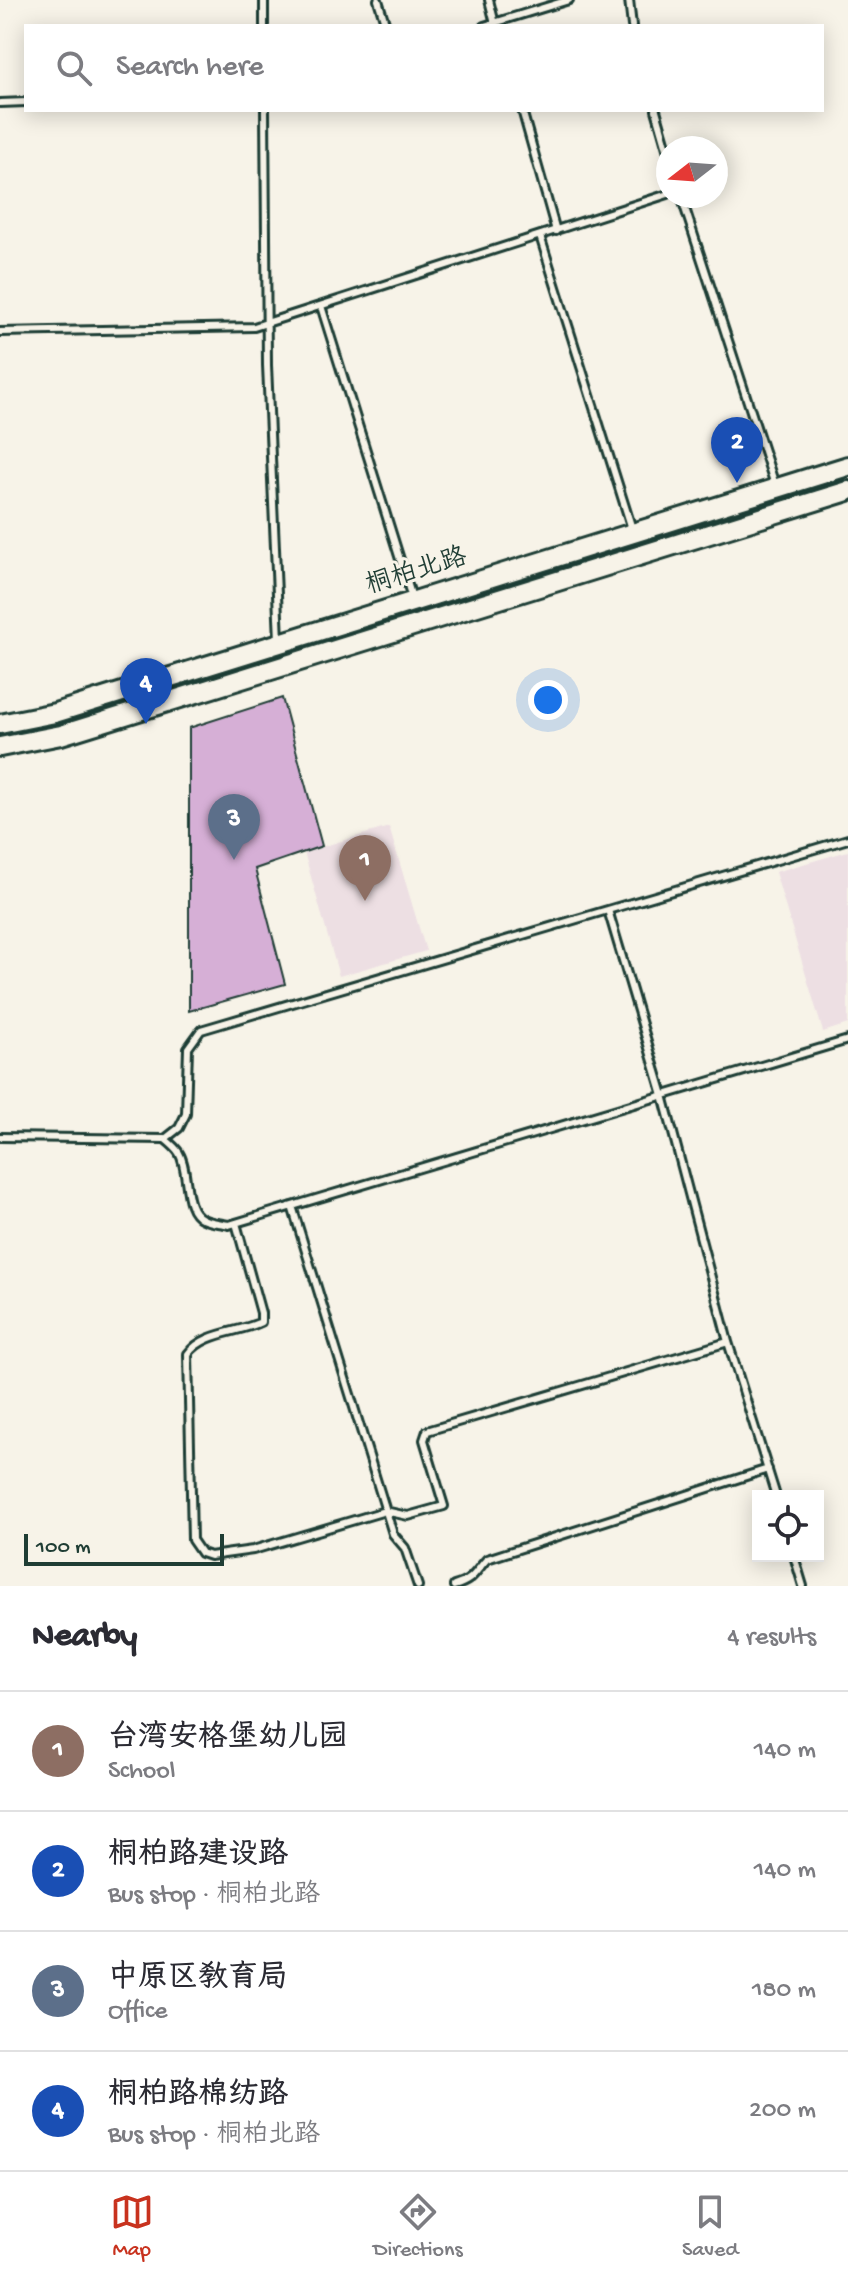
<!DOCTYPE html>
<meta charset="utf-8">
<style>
body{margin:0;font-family:"Gochi Hand","LXGW WenKai TC",sans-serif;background:#f2f2f3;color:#2b2b33}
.controls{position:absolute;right:24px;bottom:24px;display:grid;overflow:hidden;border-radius:0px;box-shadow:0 4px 20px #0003}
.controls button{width:72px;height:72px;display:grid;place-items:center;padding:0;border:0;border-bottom:2px solid #e1e1e2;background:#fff;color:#2b2b33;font:40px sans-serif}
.compass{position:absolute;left:656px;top:136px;width:72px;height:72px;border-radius:50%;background:#fff;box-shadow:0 4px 20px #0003;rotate:253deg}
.scale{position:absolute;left:24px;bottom:20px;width:200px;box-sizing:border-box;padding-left:8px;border:4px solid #1f3d34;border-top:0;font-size:22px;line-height:28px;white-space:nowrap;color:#1f3d34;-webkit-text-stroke:6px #f7f3e8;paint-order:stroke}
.you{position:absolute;left:548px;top:700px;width:28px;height:28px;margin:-20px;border:6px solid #fff;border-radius:50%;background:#1a73e8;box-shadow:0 0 0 12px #1a73e833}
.badge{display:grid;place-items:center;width:52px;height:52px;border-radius:50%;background:#c8321e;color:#fff;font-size:26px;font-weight:700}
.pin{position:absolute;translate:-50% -66px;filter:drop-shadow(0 2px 4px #0008)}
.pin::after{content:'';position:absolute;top:42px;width:28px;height:24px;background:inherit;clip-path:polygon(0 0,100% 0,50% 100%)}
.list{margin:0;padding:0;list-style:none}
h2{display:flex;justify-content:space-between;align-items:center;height:104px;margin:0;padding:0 32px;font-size:34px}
h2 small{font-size:26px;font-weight:400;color:#7c7c81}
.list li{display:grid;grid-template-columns:52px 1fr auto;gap:24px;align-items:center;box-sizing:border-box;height:120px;padding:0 32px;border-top:2px solid #e1e1e2}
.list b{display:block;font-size:30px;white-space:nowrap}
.list p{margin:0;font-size:26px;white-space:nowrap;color:#7c7c81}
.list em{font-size:26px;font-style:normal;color:#7c7c81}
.icon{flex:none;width:44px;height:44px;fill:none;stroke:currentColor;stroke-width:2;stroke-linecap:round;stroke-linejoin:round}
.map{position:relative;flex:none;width:848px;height:1586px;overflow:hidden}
.search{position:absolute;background:#fff;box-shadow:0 4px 20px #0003;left:24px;right:24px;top:24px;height:88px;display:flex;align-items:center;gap:20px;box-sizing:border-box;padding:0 28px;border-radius:0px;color:#7c7c81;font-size:30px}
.sheet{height:584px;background:#fff}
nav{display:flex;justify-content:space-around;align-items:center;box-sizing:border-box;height:112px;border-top:2px solid #e1e1e2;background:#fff;font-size:22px;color:#7c7c81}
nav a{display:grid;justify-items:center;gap:4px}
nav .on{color:#c8321e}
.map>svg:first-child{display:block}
.built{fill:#eddfe3}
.building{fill:#d6afd6;stroke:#1f3d34;stroke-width:2}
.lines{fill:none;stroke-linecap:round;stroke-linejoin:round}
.service-casing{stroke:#1f3d34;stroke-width:12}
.primary-casing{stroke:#1f3d34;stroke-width:24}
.service{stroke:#f7f3e8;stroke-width:6}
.primary{stroke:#f7f3e8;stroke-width:18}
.labels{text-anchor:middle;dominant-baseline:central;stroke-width:6;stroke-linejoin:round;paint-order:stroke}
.street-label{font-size:26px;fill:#1f3d34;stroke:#f7f3e8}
</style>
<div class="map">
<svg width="848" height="1586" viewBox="0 0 848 1586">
<rect width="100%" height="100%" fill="#f7f3e8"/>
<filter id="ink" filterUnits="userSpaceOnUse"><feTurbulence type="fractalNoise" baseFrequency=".0125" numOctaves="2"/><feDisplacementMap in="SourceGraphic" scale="16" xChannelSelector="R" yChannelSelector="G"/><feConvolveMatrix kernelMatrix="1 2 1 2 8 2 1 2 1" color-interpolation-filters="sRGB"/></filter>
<g filter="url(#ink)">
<!-- built -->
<path class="built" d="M389 827 426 951 339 976 304 852Z
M848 851V1024L823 1032 775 872Z"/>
<!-- building -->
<path class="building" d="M282 698 322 846 255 869 285 984 189 1011V728Z"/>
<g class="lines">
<defs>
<path id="service" d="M264 0V26
M378 0 386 26
M489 0 495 24
M629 0 632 26
M484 26 569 0
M0 103 26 102
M265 110 267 365 279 640
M522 110 556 231
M656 110 668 152
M681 196 775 485
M540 236 632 529
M321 306 412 598
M0 332 254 327 668 194
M608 910 663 1095 728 1342 776 1496
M0 1137 165 1139 179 1128 186 1114 188 1048 201 1030 848 839
M165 1139C170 1143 176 1148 179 1153 190 1171 182 1210 203 1219 211 1223 221 1223 229 1225L848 1040
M292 1206 393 1534 405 1548 418 1586
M236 1223 261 1313V1322C239 1333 203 1332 188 1354L192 1540 201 1553 210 1556 253 1550 385 1511 408 1516 444 1506 424 1440 427 1431 728 1342
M794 1556 803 1586
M454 1586C474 1580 474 1573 487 1559L768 1469"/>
<path id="primary" d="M0 724 55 713 848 466
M0 747 61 735 848 491"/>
</defs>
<!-- service casing -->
<use href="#service" class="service-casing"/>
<!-- primary casing -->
<use href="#primary" class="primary-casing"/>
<!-- service -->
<use href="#service" class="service"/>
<!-- primary -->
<use href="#primary" class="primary"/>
</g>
</g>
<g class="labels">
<!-- street labels -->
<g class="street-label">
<text transform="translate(417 573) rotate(-17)">桐柏北路</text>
</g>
</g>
</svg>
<div class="controls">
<button><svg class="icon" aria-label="locate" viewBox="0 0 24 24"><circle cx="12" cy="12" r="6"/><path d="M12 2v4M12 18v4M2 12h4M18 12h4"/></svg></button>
</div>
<svg class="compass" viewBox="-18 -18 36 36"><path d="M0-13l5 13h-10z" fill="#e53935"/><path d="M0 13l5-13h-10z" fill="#7c7c81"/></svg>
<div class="scale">100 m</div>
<div class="you"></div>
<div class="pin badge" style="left:365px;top:901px;background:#8d6e63">1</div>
<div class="pin badge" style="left:737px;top:483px;background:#1a4fb4">2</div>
<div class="pin badge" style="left:234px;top:860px;background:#5c6f8a">3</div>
<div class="pin badge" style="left:146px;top:724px;background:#1a4fb4">4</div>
<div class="search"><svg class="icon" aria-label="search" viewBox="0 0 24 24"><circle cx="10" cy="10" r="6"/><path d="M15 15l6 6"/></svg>Search here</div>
</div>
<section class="sheet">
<h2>Nearby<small>4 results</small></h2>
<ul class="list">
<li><span class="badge" style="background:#8d6e63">1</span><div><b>台湾安格堡幼儿园</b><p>School</p></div><em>140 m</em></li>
<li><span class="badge" style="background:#1a4fb4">2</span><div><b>桐柏路建设路</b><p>Bus stop · 桐柏北路</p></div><em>140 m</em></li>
<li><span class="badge" style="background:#5c6f8a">3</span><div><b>中原区教育局</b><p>Office</p></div><em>180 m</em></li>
<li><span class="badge" style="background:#1a4fb4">4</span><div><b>桐柏路棉纺路</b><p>Bus stop · 桐柏北路</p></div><em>200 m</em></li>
</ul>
</section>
<nav>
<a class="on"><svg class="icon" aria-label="map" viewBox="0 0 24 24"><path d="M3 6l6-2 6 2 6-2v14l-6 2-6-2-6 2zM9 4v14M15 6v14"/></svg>Map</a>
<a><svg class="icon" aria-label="directions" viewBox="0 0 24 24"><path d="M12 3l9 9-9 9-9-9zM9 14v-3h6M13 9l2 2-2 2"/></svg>Directions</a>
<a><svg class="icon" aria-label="saved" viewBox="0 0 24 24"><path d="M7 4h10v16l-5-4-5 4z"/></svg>Saved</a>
</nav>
